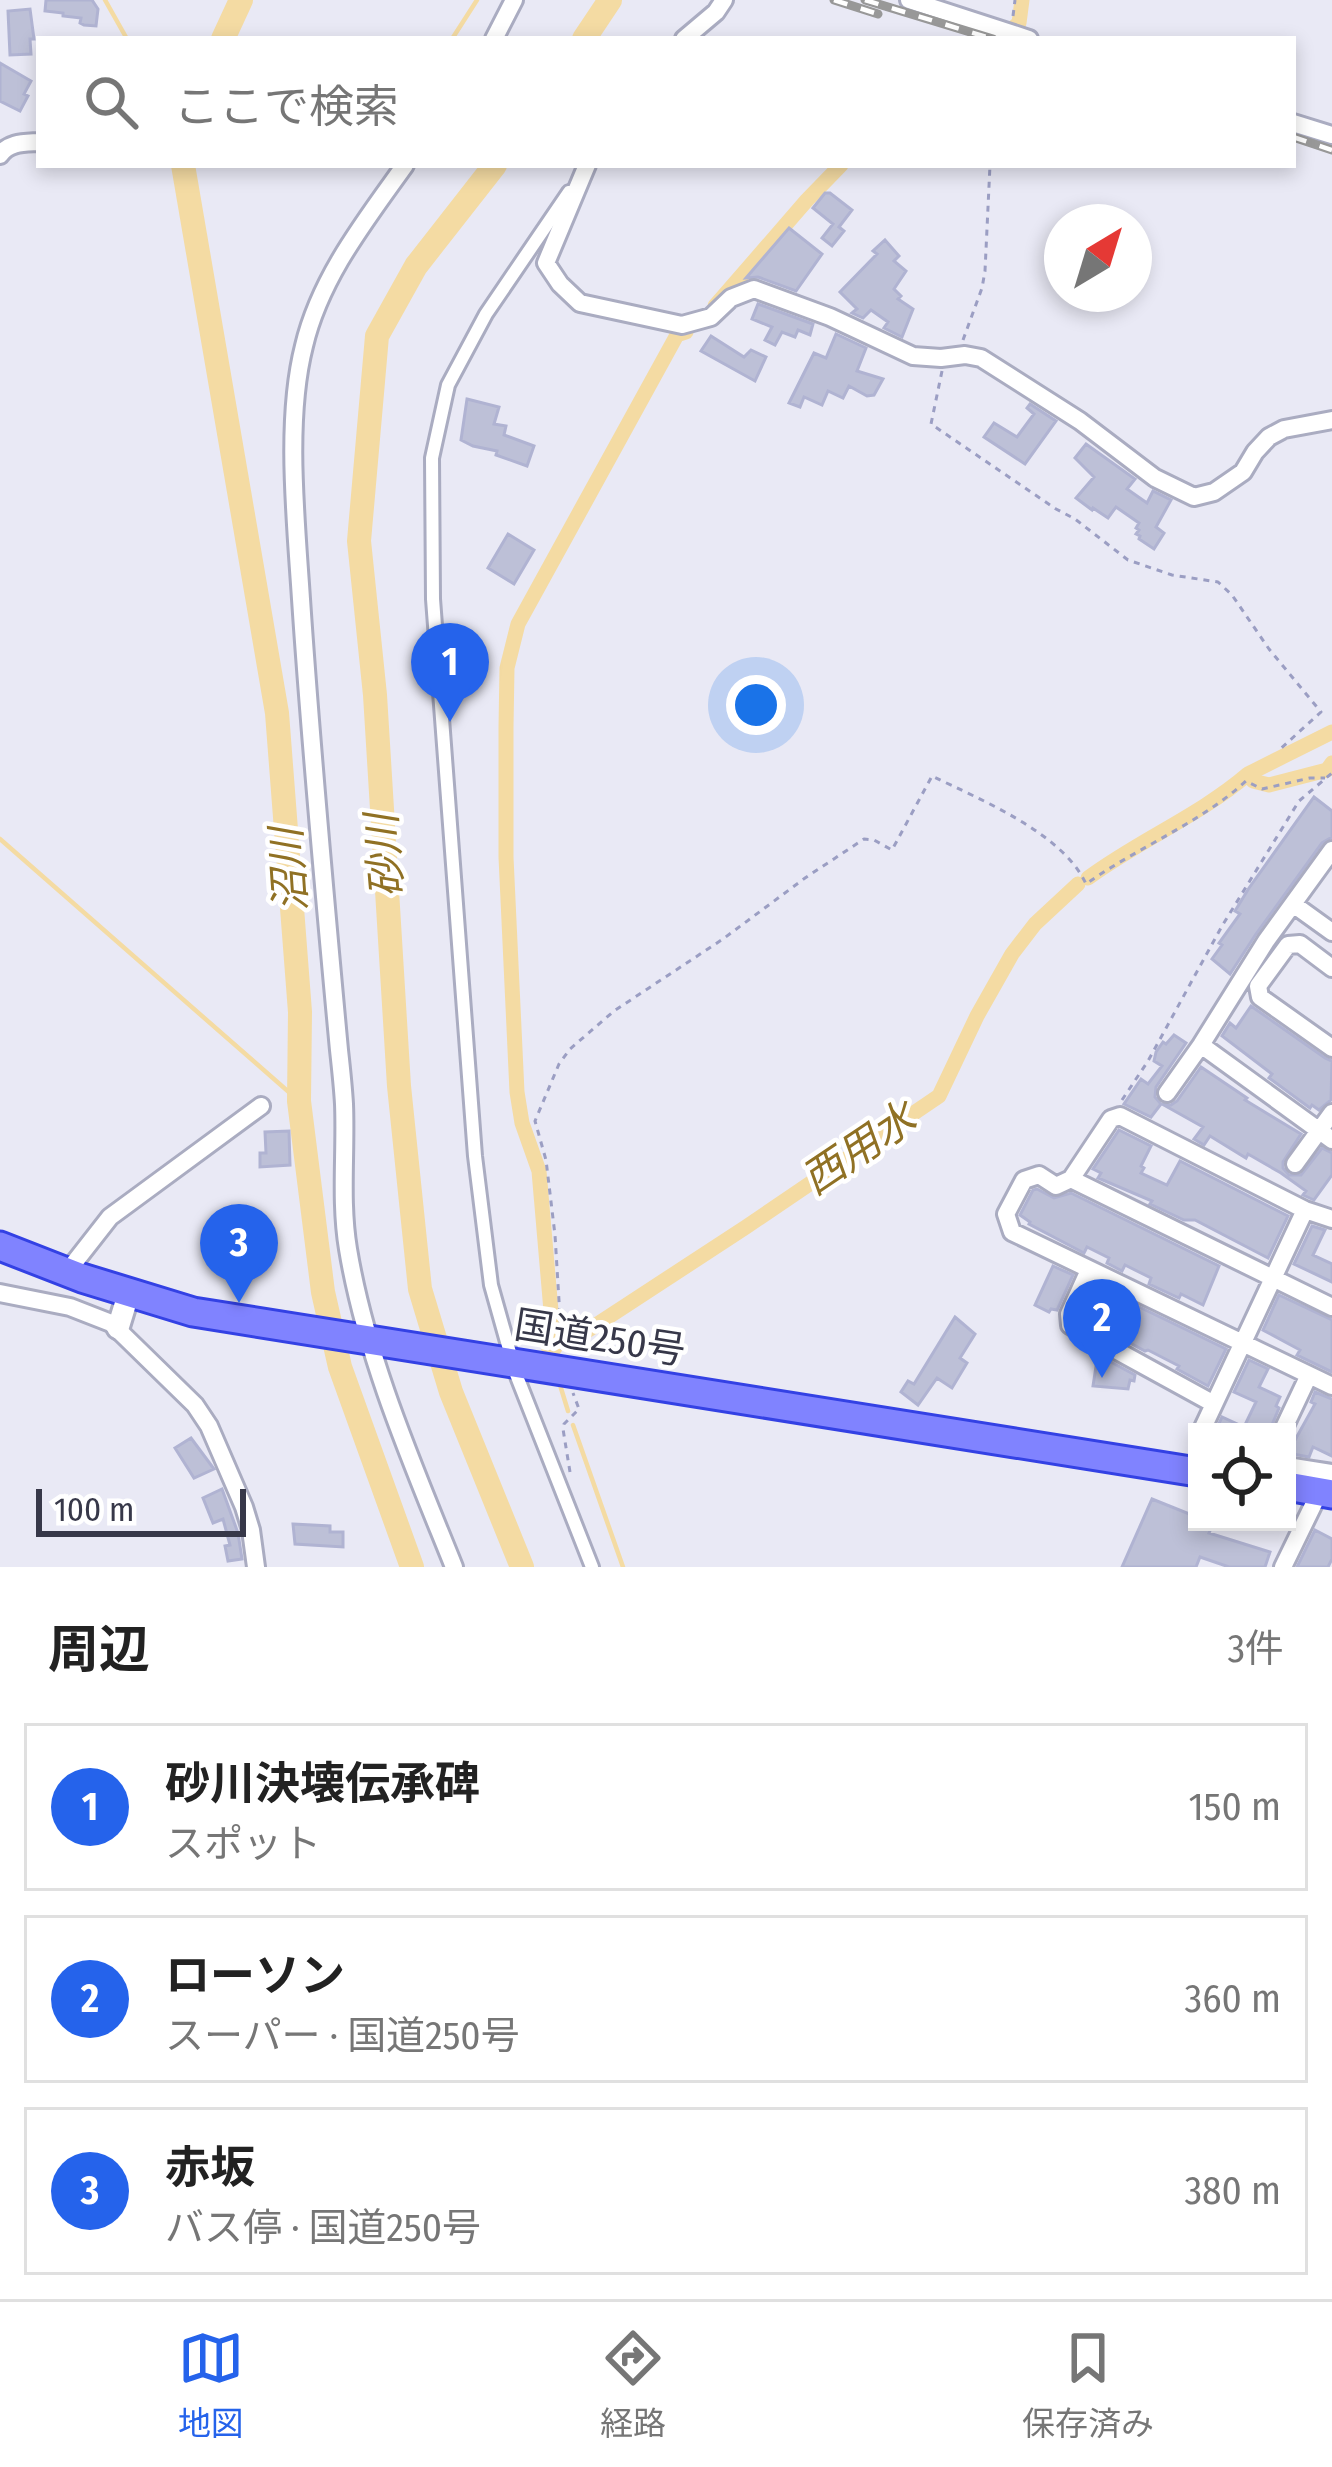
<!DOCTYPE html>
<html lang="ja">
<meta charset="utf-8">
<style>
body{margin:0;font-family:"Fira Sans Condensed","Noto Sans JP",sans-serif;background:#f2f2f2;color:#222}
.controls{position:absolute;right:36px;bottom:36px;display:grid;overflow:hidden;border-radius:0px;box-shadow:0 6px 18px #0003}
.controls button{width:108px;height:108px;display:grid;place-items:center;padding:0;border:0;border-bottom:3px solid #e0e0e0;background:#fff;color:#222;font:60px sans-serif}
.compass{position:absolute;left:1044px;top:204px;width:108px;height:108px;border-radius:50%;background:#fff;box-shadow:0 6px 18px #0003;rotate:38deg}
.scale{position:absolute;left:36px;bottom:30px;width:210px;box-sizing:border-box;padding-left:12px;border:6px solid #373849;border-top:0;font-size:33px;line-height:42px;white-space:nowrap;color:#373849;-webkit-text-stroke:9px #fff;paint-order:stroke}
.you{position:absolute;left:756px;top:705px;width:42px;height:42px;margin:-30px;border:9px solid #fff;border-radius:50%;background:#1a73e8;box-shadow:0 0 0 18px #1a73e833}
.badge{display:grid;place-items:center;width:78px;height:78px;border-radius:50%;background:#2563eb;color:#fff;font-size:39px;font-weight:700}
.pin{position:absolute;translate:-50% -99px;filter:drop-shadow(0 3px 6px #0008)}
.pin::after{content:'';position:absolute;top:63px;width:42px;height:36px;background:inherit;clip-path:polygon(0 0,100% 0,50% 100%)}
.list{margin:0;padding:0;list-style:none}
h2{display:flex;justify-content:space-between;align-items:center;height:156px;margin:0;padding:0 48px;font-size:51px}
h2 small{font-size:39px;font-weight:400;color:#767676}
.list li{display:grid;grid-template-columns:78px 1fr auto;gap:36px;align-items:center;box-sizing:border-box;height:168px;margin:0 24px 24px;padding:0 24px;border:3px solid #e0e0e0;border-radius:0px}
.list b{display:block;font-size:45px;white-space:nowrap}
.list p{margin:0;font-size:39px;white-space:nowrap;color:#767676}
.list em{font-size:39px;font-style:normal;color:#767676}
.icon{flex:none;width:66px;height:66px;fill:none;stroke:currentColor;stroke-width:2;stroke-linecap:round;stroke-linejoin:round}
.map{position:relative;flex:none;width:1332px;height:1567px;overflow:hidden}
.search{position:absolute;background:#fff;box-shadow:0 6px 18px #0003;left:36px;right:36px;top:36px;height:132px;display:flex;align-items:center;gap:30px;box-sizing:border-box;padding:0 42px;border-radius:0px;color:#767676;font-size:45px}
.sheet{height:732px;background:#fff}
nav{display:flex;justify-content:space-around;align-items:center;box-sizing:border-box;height:168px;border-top:3px solid #e0e0e0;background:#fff;font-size:33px;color:#767676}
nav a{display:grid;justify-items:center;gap:6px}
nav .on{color:#2563eb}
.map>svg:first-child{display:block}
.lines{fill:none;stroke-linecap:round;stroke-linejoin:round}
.stream{stroke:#f4dba3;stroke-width:4.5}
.canal{stroke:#f4dba3;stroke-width:15}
.river{stroke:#f4dba3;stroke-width:24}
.building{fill:#bdc0d7;stroke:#b0b3d2;stroke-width:3}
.pedestrian-casing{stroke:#aaacc1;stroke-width:18}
.minor-casing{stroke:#aaacc1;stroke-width:22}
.tertiary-casing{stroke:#aaacc1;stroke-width:27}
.trunk-casing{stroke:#3341e4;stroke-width:33}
.path{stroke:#9b9ec3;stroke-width:3;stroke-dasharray:6 6;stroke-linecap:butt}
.pedestrian{stroke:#fff;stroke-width:12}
.minor{stroke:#fff;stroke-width:16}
.tertiary{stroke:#fff;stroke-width:21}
.trunk{stroke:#8083ff;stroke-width:27}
.rail-casing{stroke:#989898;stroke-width:9}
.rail{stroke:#fff;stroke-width:4.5;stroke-dasharray:14;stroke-linecap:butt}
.labels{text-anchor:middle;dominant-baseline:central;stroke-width:9;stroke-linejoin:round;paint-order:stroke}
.street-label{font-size:39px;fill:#373849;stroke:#fff}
.water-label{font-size:42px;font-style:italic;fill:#907124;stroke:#fff}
</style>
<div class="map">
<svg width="1332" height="1567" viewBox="0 0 1332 1567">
<rect width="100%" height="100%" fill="#e9e9f5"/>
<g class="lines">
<!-- stream -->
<path class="stream" d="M105 0 127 39
M452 39 477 0
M23 151 39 150
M0 839 299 1101
M560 1385 568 1411
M573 1425 623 1567"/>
<!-- canal -->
<path class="canal" d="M1014 27 1019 23 1022 0
M715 306 807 200 841 165
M1248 774 1332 732
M1088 878C1139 840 1199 816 1248 774L1253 781 1269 785 1327 770 1332 763
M567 1344 746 1227 939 1096 977 1016 1012 954 1035 924 1078 884
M555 1348 549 1350 553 1334 539 1171 522 1123 517 1092 506 857V727L507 668 518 624 677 335 686 332"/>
<!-- river -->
<path class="river" d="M223 39 241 0
M584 39 610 0
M183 165 277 713 300 1012 299 1101 323 1292 340 1367 412 1567
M495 165 416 266 377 336 359 541 375 695 399 1086 420 1289 451 1392 522 1567"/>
</g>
<!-- building -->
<path class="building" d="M46 0H92L98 9 96 26 84 25 80 23 81 18 63 16V13L45 11Z
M30 9 34 39H30L31 54 10 55 8 11Z
M0 63 31 81 24 94 28 96 20 111 0 101Z
M825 193H830L852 210 839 227 844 231 832 246 822 238 833 224 813 208Z
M789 228 822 254 796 291 758 277 746 278Z
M885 240 899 256 894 261 906 271 894 289 901 296 898 299 913 309 902 337 884 328 888 322 871 310 863 318 852 313 857 309 840 292 877 254 873 251Z
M758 304 813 324 810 335 798 330 795 337 782 332 775 345 765 340 772 327 752 319Z
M836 334 866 348 857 371 883 379 874 395 867 396 849 386 843 398 828 391 822 405 804 397 800 407 789 403 814 353 826 358Z
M711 336 744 357 751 350 766 357 755 381 701 351Z
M467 399 499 407 494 424 506 426 504 435 534 446 527 466 496 455 497 451 473 446 461 440Z
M1030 404 1056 421 1025 464 984 437 994 423 1017 437 1034 414 1027 408Z
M1086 444 1135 479 1127 489 1147 503 1153 491 1171 500 1156 527 1164 533 1154 549 1139 539 1140 536 1136 534 1139 530 1136 528 1139 523 1116 507 1108 518 1093 508 1092 510 1076 498 1094 477 1075 458Z
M508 534 534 550 514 584 488 568Z
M1314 797 1332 811V837L1322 843 1256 934 1230 974 1212 959 1222 945 1219 943 1240 914 1235 911 1249 888Z
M1251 1006 1325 1058 1332 1061 1331 1100 1319 1110 1312 1105 1310 1108 1269 1078 1272 1074 1222 1036 1230 1023 1236 1028Z
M1174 1035 1186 1043 1156 1087 1155 1097 1161 1104 1151 1117 1124 1104 1141 1079 1148 1084 1162 1066 1154 1061 1156 1052 1163 1042 1166 1044Z
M1201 1067 1247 1098 1245 1100 1301 1134 1283 1162V1168L1289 1175H1301L1322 1148 1332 1153V1175L1314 1200 1303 1195 1306 1191 1281 1173 1248 1154 1246 1158 1210 1136 1204 1145 1194 1139 1203 1127 1162 1104 1171 1105 1177 1101Z
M1119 1130 1151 1146 1141 1166 1144 1168 1141 1173 1167 1185 1180 1161 1288 1216 1268 1258 1195 1220H1184L1150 1204 1152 1201 1098 1178 1101 1173 1093 1169Z
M289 1131 290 1165 260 1167V1153H266L265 1132Z
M1037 1189 1054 1198 1071 1193 1219 1266 1203 1305 1181 1294 1179 1298 1149 1284 1151 1278 1125 1265 1122 1271 1107 1263 1109 1258 1087 1247 1084 1253 1029 1224 1030 1222 1020 1215 1033 1190Z
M1312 1226 1325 1230 1313 1255 1332 1264V1282L1294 1264Z
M1053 1266 1073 1275 1057 1310 1051 1309 1049 1312 1035 1305Z
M1096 1286 1226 1349 1208 1386 1177 1369 1179 1366 1148 1350 1145 1351 1082 1317Z
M1279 1295 1332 1320V1372L1297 1355 1300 1350 1263 1330Z
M955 1317 975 1334 960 1358 967 1363 952 1388 937 1378 918 1405 901 1392 908 1381 914 1384Z
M1097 1360 1111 1362 1135 1375 1134 1381 1130 1380 1128 1389 1093 1386Z
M1249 1360 1268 1369 1259 1387 1280 1397 1276 1406 1279 1408 1269 1432H1215L1222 1417 1244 1427 1256 1402 1234 1392Z
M1315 1392 1332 1399V1456L1313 1447 1309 1457 1287 1453V1443L1295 1440 1315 1404 1311 1402Z
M191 1438 214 1469 194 1478 175 1448Z
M222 1489 238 1533 242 1559 228 1561 225 1546 230 1545 223 1519 213 1523 203 1498Z
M1152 1499 1197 1517V1522H1214L1209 1533 1270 1552 1265 1567H1229L1200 1557 1196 1567H1122Z
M293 1524 330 1526V1532H343V1547L295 1544Z
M1315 1530 1332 1539V1559L1328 1567H1297Z"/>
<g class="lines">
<defs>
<path id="pedestrian" d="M569 192 486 314 448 385 432 458 433 599 475 1156 491 1285 516 1374 592 1567"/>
<path id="minor" d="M909 0 1029 39
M494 39 514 0
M684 39 716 12 724 0
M1293 123 1332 135
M0 155C9 142 24 143 39 142
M405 165C365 221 320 278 304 346 285 420 296 521 301 599 311 749 325 900 339 1050 341 1068 343 1086 344 1104 346 1153 340 1201 348 1249 366 1358 413 1465 454 1567
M587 165 546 263 560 284 580 303 682 325 711 317 731 298 754 289 830 317 913 356 941 358 965 355 981 358 1080 421 1155 478 1194 497 1214 492 1243 472 1255 452 1269 437 1284 429 1332 420
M1293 904 1332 932
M1332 968 1300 944 1288 945 1258 986 1260 997 1332 1048
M1201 1045 1332 1140
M1167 1093 1201 1045 1266 941 1332 850
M1295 1164 1332 1113
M1071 1179 1332 1307
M1332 1219 1305 1210 1120 1116 1111 1119 1071 1179 1056 1186 1039 1175 1024 1180 1006 1214 1012 1232 1332 1386
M1089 1270 1069 1314 1070 1325 1214 1404
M67 1272 110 1217 261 1106
M0 1293 70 1307 111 1323 195 1405 209 1426 244 1507 251 1530 256 1567
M1201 1432 1305 1210
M1282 1432 1309 1375
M1287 1466 1332 1473
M1283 1567 1320 1491"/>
<path id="tertiary" d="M118 1328 129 1292"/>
<path id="trunk" d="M0 1246 82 1278 193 1312 1197 1472
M1287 1486 1332 1494"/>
</defs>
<!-- pedestrian casing -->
<use href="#pedestrian" class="pedestrian-casing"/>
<!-- minor casing -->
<use href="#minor" class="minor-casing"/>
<!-- tertiary casing -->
<use href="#tertiary" class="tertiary-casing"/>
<!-- trunk casing -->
<use href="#trunk" class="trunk-casing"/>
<!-- path -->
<path class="path" d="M1013 16 1015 0
M963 340 982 288 985 271 990 165
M942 371 931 424 1056 509 1075 519 1128 560 1172 575 1218 582 1232 595 1269 649 1321 712 1278 751
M1122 1100 1148 1061 1222 926 1299 801 1332 773
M562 1350 555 1235 546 1160 535 1121 559 1064 570 1049 614 1011 723 939 805 878 864 839 874 840 892 850 932 776C981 800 1063 833 1086 884 1138 847 1199 824 1246 781L1262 789 1310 778H1325
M570 1472 563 1429 564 1424 579 1409 573 1393"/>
<!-- pedestrian -->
<use href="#pedestrian" class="pedestrian"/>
<!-- minor -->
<use href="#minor" class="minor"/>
<!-- tertiary -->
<use href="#tertiary" class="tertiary"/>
<!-- trunk -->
<use href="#trunk" class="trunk"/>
<defs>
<path id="rail" d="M834 0 878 14
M865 0 993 39
M1293 137 1332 150"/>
</defs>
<!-- rail casing -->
<use href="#rail" class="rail-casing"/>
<!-- rail -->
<use href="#rail" class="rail"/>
</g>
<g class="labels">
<!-- street labels -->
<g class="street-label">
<text transform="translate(600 1338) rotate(9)">国道250号</text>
</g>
<!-- water labels -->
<g class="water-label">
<text transform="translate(385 856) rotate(-95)">砂川</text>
<text transform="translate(289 870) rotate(-94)">沼川</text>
<text transform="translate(859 1149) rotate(-34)">西用水</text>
</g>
</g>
</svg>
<div class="controls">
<button><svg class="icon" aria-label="locate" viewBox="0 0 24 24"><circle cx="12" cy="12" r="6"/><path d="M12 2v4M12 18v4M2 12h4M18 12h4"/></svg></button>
</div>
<svg class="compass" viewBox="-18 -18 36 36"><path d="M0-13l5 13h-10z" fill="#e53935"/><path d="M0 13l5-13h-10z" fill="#767676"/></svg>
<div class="scale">100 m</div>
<div class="you"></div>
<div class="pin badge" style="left:450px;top:722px">1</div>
<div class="pin badge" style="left:1102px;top:1378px">2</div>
<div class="pin badge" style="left:239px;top:1303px">3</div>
<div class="search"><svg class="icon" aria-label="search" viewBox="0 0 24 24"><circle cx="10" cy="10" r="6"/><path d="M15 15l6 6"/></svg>ここで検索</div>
</div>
<section class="sheet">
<h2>周辺<small>3件</small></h2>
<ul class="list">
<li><span class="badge">1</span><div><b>砂川決壊伝承碑</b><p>スポット</p></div><em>150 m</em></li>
<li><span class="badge">2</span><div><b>ローソン</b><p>スーパー · 国道250号</p></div><em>360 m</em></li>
<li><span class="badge">3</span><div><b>赤坂</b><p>バス停 · 国道250号</p></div><em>380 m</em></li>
</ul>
</section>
<nav>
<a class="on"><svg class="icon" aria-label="map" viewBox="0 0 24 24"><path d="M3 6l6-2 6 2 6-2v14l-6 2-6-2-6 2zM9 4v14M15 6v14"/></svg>地図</a>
<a><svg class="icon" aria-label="directions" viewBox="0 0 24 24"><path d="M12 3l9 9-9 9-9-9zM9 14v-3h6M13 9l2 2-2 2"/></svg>経路</a>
<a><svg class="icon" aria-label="saved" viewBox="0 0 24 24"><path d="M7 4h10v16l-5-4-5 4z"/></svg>保存済み</a>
</nav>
